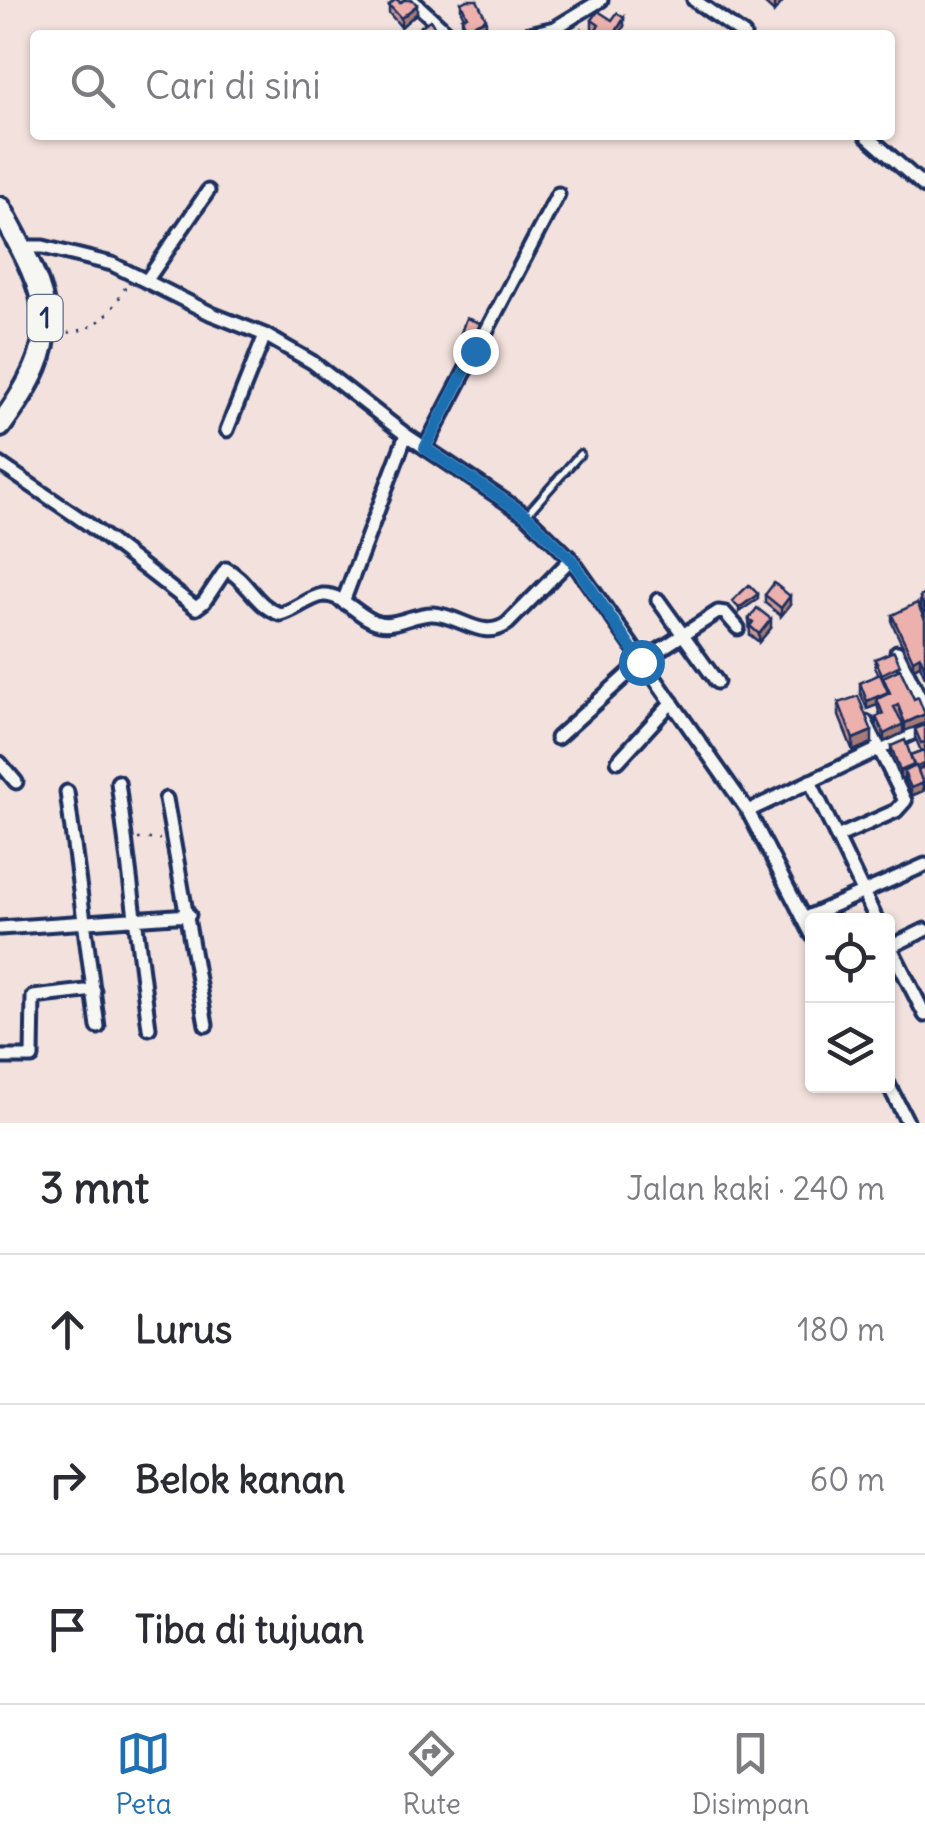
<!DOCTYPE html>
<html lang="id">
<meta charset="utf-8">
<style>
body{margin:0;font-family:Delius,sans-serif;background:#f2f2f3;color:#2b2b33}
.controls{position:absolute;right:30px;bottom:30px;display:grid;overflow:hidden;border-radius:10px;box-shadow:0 2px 8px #0004}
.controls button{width:90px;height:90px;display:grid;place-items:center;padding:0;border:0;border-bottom:2px solid #e1e1e2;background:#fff;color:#2b2b33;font:50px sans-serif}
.stop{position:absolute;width:30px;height:30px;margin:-22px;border:8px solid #1f6fb2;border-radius:50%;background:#fff}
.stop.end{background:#1f6fb2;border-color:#fff;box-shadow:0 2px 10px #0008}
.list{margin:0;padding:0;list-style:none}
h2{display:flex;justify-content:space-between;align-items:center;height:130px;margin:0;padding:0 40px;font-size:42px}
h2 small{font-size:32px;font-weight:400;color:#7c7c81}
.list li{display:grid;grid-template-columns:65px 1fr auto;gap:30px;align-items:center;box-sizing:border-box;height:150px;padding:0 40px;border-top:2px solid #e1e1e2}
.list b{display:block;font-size:38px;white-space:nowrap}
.list em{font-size:32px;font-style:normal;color:#7c7c81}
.icon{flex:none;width:55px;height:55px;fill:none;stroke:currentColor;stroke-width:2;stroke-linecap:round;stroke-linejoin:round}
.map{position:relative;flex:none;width:925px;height:1123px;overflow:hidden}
.search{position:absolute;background:#fff;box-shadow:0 2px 8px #0004;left:30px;right:30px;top:30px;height:110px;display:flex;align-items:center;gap:25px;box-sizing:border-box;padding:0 35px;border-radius:10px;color:#7c7c81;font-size:38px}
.sheet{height:580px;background:#fff}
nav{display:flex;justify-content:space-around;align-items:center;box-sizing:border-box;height:140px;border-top:2px solid #e1e1e2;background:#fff;font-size:28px;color:#7c7c81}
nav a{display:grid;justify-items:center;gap:5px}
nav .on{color:#1f6fb2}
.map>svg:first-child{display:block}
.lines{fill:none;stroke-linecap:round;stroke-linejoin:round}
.lane-casing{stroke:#1b2f5e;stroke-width:12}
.street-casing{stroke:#1b2f5e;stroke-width:19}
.highway-casing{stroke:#1b2f5e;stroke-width:28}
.path{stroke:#1b2f5e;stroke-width:2.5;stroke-dasharray:2.5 8;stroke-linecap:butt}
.lane{stroke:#f6f6f2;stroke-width:5}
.street{stroke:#f6f6f2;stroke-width:11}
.highway{stroke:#f6f6f2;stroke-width:20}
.wall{fill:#cb9895;stroke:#1b2f5e;stroke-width:2.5}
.shaded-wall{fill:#a57c79;stroke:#1b2f5e;stroke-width:2.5}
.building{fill:#ecb1ad;stroke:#1b2f5e;stroke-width:2.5}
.route{stroke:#1f6fb2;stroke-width:12}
.labels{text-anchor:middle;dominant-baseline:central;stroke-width:9;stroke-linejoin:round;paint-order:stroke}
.shield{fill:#f6f6f2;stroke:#5d6b8a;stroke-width:2.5}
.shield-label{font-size:28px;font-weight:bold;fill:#1b2f5e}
</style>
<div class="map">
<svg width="925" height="1123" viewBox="0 0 925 1123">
<rect width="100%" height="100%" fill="#f3e1dd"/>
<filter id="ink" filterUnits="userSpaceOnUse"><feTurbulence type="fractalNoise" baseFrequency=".01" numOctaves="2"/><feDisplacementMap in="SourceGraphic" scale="20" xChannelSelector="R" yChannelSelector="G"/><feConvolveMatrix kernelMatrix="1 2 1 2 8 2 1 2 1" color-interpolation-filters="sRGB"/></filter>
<g filter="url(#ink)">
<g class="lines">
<defs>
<path id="lane" d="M528 513 580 454"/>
<path id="street" d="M412 0 450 35
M694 0 744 35
M525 35 555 28 601 0
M866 135 925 187
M21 247H43L112 264 212 314 265 335 312 362 406 435 526 515 571 559 748 811 812 935
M147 280 208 191
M227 430 265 335
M425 448 558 194
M0 464 88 524 196 608 204 602 226 569C248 580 255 606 280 614 294 611 309 597 323 595 344 594 360 619 379 623 397 627 415 613 433 614 460 615 483 642 508 623L571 559
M658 600 717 682
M343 602 406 435
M897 652 925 708
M557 738 641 662 718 612 725 613 738 628
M618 761 672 702
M0 763 16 782
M810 781 877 921
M118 782 149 1028
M67 792 98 1027
M166 799 206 1025
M748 811 925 727
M837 837 896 811 905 801 866 722
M805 918 925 865
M0 928 189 915
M888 942 925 1015
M888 948 925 930
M0 1057H32L33 997 94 990
M888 1084 908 1123"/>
<path id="highway" d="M0 208C52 303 68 334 0 426"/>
</defs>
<!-- lane casing -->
<use href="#lane" class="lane-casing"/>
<!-- street casing -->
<use href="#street" class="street-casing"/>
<!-- highway casing -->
<use href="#highway" class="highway-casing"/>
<!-- path -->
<path class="path" d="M58 333C95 333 111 315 127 284
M138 839H160"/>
<!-- lane -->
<use href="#lane" class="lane"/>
<!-- street -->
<use href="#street" class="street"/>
<!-- highway -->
<use href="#highway" class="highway"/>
</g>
<!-- wall -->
<path class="wall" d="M761 0H784L774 12Z
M400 3 417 13 401 27 389 13V5Z
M461 3 486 27 470 35H466L462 26V18L464 17 461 11Z
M592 20 624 26 619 35H595V31L592 29Z
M480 332 475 346 461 341V333Z
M925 594V618L920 605V597Z
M765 595 790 605 781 616 765 603Z
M892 615 925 620V677L920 665 913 668 892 623Z
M749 619 771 628 759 642 750 635Z
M875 659 900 669 914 699 905 731 903 726V733L884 742 876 725V717L880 715 877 705 867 709 860 692V683L879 675 875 668Z
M839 703 872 743 853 751 839 716Z
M925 725V767L924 768 925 790 911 796 904 777 900 779 891 754V746L910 755 921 751 915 737V729Z"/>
<!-- shaded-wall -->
<path class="shaded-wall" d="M777 0H784L774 12V4Z
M417 5V13L401 27V18Z
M624 18V26L619 35H614Z
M486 19V27L466 35V28Z
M480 323V332L475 346V338Z
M758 594V599L739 612V608Z
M790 596V605L781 616V608Z
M771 619V628L759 642V634Z
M920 656V665L913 668V660Z
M888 692V700L877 699V705L867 709V701Z
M925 714V723L905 731V723Z
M903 724V733L884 742V734Z
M872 731V743L853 751V739Z
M914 765V773L904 772V777L900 779V771Z
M923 783V791L911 796V788Z"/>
<!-- building -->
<path class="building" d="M395 0H398L400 3 404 0H413L417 5 401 18 389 5Z
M467 0H477L486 19 466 28 462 18 467 16 461 3Z
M598 11 612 20 617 13 624 18 614 35H601L595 31 599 25 592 20Z
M430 20 440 35H421L417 29Z
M582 29 590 35H578Z
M466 318 480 323 475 338 461 333Z
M774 583 790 596 781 608 765 595Z
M749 585 758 594 739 608 732 601Z
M925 594V610L920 597Z
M917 603 925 620V669L920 656 913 660 892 615Z
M757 608 771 619 759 634 750 626 753 622 749 619Z
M894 651 900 665 882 674 875 659Z
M900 669 914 699 918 697 925 714 905 723 898 705 894 707 903 724 884 734 876 717 883 714 877 699 890 693 883 677Z
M880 674 888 692 867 701 860 683Z
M858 696 872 731 853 739 839 703Z
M925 725V742L921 743 915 729Z
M905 740 914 765 900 771 891 746Z
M924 750 925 763 917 767H914L910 755Z
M916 766 923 783 911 788 904 772Z
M923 767 925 771V786L924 787 918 770Z"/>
</g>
<g class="lines" filter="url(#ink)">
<!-- route -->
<path class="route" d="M475 351 425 448 526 515 571 559 641 662"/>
</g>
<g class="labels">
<!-- shield labels -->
<rect class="shield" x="27.5" y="295" width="35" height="46" rx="8"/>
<g class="shield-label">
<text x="45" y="318">1</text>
</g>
</g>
</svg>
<div class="controls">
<button><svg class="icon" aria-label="locate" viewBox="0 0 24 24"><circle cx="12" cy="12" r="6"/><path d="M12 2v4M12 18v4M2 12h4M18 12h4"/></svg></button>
<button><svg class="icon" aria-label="layers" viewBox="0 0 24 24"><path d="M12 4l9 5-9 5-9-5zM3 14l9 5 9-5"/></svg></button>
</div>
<div class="stop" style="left:641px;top:662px"></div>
<div class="stop end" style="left:475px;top:351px"></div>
<div class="search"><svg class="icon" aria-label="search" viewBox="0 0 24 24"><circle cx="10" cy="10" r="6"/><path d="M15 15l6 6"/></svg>Cari di sini</div>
</div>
<section class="sheet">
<h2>3 mnt<small>Jalan kaki · 240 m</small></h2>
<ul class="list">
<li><svg class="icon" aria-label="ahead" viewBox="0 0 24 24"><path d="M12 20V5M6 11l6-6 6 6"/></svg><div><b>Lurus</b></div><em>180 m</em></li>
<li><svg class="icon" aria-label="right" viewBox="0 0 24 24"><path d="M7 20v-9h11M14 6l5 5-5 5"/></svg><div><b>Belok kanan</b></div><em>60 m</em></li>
<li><svg class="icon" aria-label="arrive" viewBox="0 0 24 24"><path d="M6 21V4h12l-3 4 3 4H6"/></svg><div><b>Tiba di tujuan</b></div></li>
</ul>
</section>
<nav>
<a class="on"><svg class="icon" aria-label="map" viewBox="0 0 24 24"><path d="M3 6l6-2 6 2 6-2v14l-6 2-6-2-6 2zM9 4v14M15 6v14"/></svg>Peta</a>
<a><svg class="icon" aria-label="directions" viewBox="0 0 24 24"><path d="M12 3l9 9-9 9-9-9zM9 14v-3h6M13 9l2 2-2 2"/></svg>Rute</a>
<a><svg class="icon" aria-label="saved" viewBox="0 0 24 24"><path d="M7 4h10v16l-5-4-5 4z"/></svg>Disimpan</a>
</nav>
